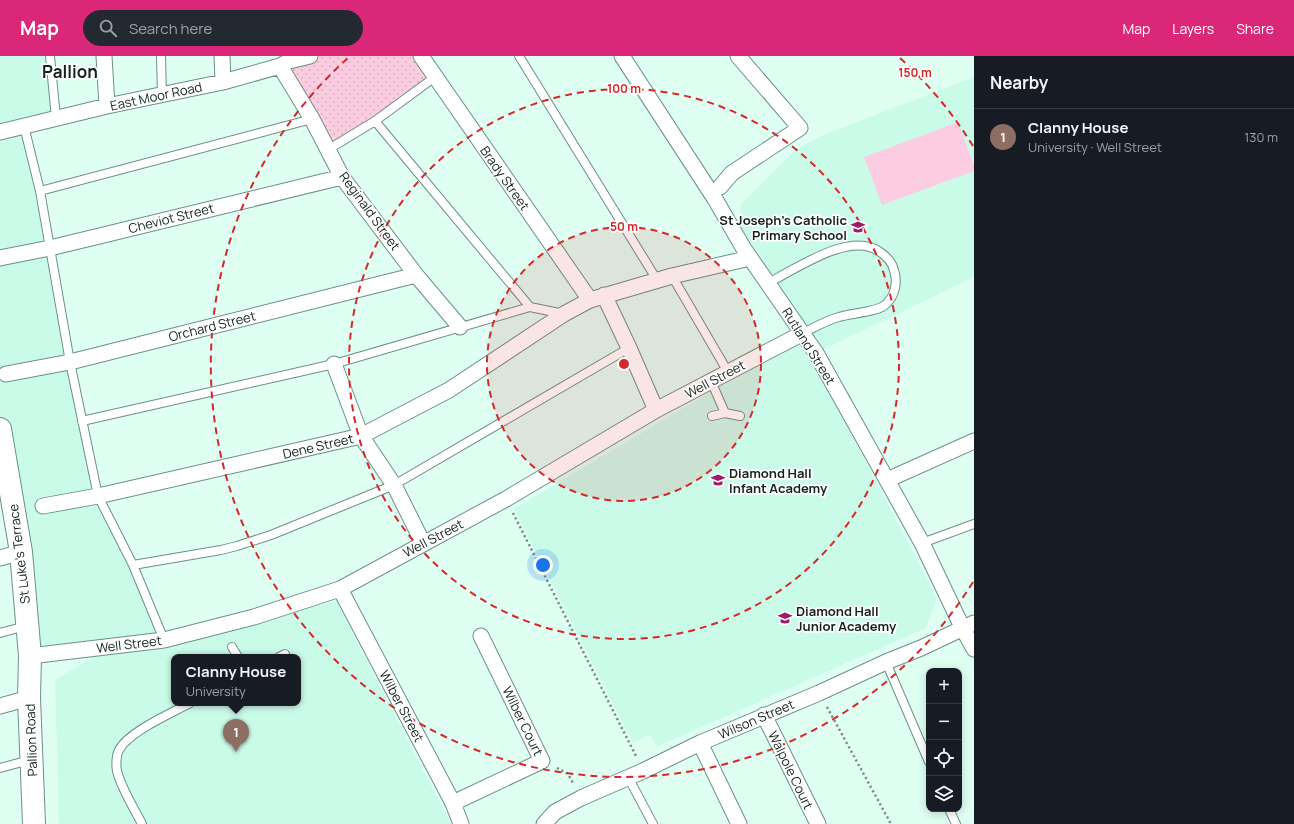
<!DOCTYPE html>
<meta charset="utf-8">
<style>
body{margin:0;font-family:Manrope,sans-serif;background:#242831;color:#f1f3f6}
.controls{position:absolute;right:12px;bottom:12px;display:grid;overflow:hidden;border-radius:8px;box-shadow:0 2px 10px #0003}
.controls button{width:36px;height:36px;display:grid;place-items:center;padding:0;border:0;border-bottom:1px solid #363941;background:#171b24;color:#f1f3f6;font:20px sans-serif}
.you{position:absolute;left:543px;top:509px;width:14px;height:14px;margin:-10px;border:3px solid #fff;border-radius:50%;background:#1a73e8;box-shadow:0 0 0 6px #1a73e833}
.badge{display:grid;place-items:center;width:26px;height:26px;border-radius:50%;background:#db2777;color:#fff;font-size:13px;font-weight:700}
.pin{position:absolute;translate:-50% -33px;filter:drop-shadow(0 1px 2px #0008)}
.pin::after{content:'';position:absolute;top:21px;width:14px;height:12px;background:inherit;clip-path:polygon(0 0,100% 0,50% 100%)}
.popup{position:absolute;left:171px;top:598px;width:130px;height:52px;box-sizing:border-box;display:grid;place-content:center;border-radius:8px;background:#171b24;filter:drop-shadow(0 1px 3px #0005);font-size:13px;white-space:nowrap;color:#9ea1a6}
.popup b{font-size:15px;color:#f1f3f6}
.popup::after{content:'';position:absolute;left:50%;top:100%;margin-left:-8px;border:8px solid transparent;border-top-color:#171b24}
.list{margin:0;padding:0;list-style:none}
h2{display:flex;justify-content:space-between;align-items:center;height:52px;margin:0;padding:0 16px;font-size:17px}
h2 small{font-size:13px;font-weight:400;color:#9ea1a6}
.list li{display:grid;grid-template-columns:26px 1fr auto;gap:12px;align-items:center;box-sizing:border-box;height:56px;padding:0 16px;border-top:1px solid #363941}
.list b{display:block;font-size:15px;white-space:nowrap}
.list p{margin:0;font-size:13px;white-space:nowrap;color:#9ea1a6}
.list em{font-size:13px;font-style:normal;color:#9ea1a6}
.icon{flex:none;width:22px;height:22px;fill:none;stroke:currentColor;stroke-width:2;stroke-linecap:round;stroke-linejoin:round}
.map{position:relative;flex:none;width:974px;height:768px;overflow:hidden}
header{display:flex;align-items:center;gap:24px;box-sizing:border-box;height:56px;padding:0 20px;background:#db2777;color:#fff}
header strong{font-size:19px}
nav{display:flex;gap:22px;margin-inline-start:auto;font-size:14px}
.search{width:280px;height:36px;background:#242831;display:flex;align-items:center;gap:10px;box-sizing:border-box;padding:0 14px;border-radius:22px;color:#9ea1a6;font-size:15px}
main{display:flex}
aside{flex:1;background:#171b24}
.map>svg:first-child{display:block}
.built{fill:#cafbe9;fill-rule:evenodd}
.grass{fill:url(#grass-dots)}
.pitch{fill:#fccce1}
.lines{fill:none;stroke-linecap:round;stroke-linejoin:round}
.lane-casing{stroke:#6b9083;stroke-width:10}
.street-casing{stroke:#6b9083;stroke-width:17}
.secondary-casing{stroke:#6b9083;stroke-width:24}
.path{stroke:#71877f;stroke-width:2.5;stroke-dasharray:2 3;stroke-linecap:butt}
.lane{stroke:#fff;stroke-width:8}
.street{stroke:#fff;stroke-width:15}
.secondary{stroke:#fff;stroke-width:22}
.ring{fill:none;stroke:#d62828;stroke-width:2;stroke-dasharray:7 5}
.labels{text-anchor:middle;dominant-baseline:central;stroke-width:3.5;stroke-linejoin:round;paint-order:stroke}
.street-label{font-size:13px;fill:#13221d;stroke:#fff}
.poi-label{font-size:13px;font-weight:bold;fill:#13221d;stroke:#fff;text-anchor:start}
.district-label{font-size:17px;font-weight:bold;fill:#13221d;stroke:#fff}
.centre{fill:#d62828;stroke:#fff;stroke-width:2}
.ring-label{font-size:12px;text-anchor:middle;font-weight:bold;fill:#d62828;stroke:#fff;stroke-width:3.5;stroke-linejoin:round;paint-order:stroke}
</style>
<header>
<strong>Map</strong>
<div class="search"><svg class="icon" aria-label="search" viewBox="0 0 24 24"><circle cx="10" cy="10" r="6"/><path d="M15 15l6 6"/></svg>Search here</div>
<nav><a>Map</a><a>Layers</a><a>Share</a></nav>
</header>
<main>
<div class="map">
<svg width="974" height="768" viewBox="0 0 974 768">
<defs>
<pattern id="grass-dots" width="8" height="8" patternUnits="userSpaceOnUse"><rect width="8" height="8" fill="#fccce1"/><path d="M2 2h.1M6 6h.1" fill="none" stroke="#d7afc1" stroke-width="1.8" stroke-linecap="round"/></pattern>
</defs>
<rect width="100%" height="100%" fill="#dffff3"/>
<!-- built -->
<path class="built" d="M0 0H50L56 62 24 70 98 440 164 584 30 600 0 372Z
M974 21V221L816 297 744 193 740 149 795 94 823 79Z
M801 282 937 542 926 572 656 691 651 679 633 687 514 453Z
M336 545 451 768H59L55 624 95 600ZM174 601H298V647H174Z"/>
<!-- grass -->
<path class="grass" d="M315 0H421L435 21 329 93 280 10Z"/>
<!-- pitch -->
<path class="pitch" d="M958 66 974 110V115L882 149 864 101Z"/>
<g class="lines">
<defs>
<path id="lane" d="M50 0 56 62
M161 0 162 40
M519 0 657 224
M375 65 530 251
M24 70 40 135 70 306 98 440 133 509 164 584
M329 93 375 65 435 21
M40 135 312 63
M672 220 728 316
M768 227C796 213 851 174 880 196 886 200 892 206 894 214 898 226 895 240 886 248 879 256 851 257 839 261 827 264 815 271 803 277
M711 325 725 357
M712 360 725 357 740 360
M82 365 334 308 530 251 564 258
M922 487 974 468
M133 509 221 494 237 490 271 479 394 429 629 292
M0 577 26 570
M232 591 238 601
M279 601 285 598
M886 606 929 706
M0 712 30 704
M628 721 653 768
M949 753 956 768
M142 768C134 752 121 732 117 715 116 709 116 699 119 694 128 676 172 657 190 647"/>
<path id="street" d="M104 0 107 50
M222 0 223 26
M421 0 590 244
M622 0 715 143 744 193 816 297 922 487 963 573 974 593
M280 10 312 63 342 121 416 219 460 271
M0 76 107 50 223 26 280 10 289 5 310 0
M720 131 732 117 800 72 738 0
M0 202 50 192 342 121
M604 239 629 292 656 354
M334 308 361 380 394 429 423 487
M6 318 70 306 416 219
M887 424 974 385
M43 450 98 440 361 380 449 334 564 258 590 244 672 220 750 202
M0 502 21 496
M340 533 453 747 461 768
M30 600 164 584 254 561 340 533 506 443 656 354 803 277
M0 650 29 642
M764 659 818 768
M700 687 739 768
M453 747 542 705 481 580
M544 768 555 756 581 742 643 715 700 687 819 637 886 606 921 592 974 567"/>
<path id="secondary" d="M0 373 21 496 30 600 29 642 34 768"/>
</defs>
<!-- lane casing -->
<use href="#lane" class="lane-casing"/>
<!-- street casing -->
<use href="#street" class="street-casing"/>
<!-- secondary casing -->
<use href="#secondary" class="secondary-casing"/>
<!-- path -->
<path class="path" d="M513 457 636 700
M827 651 891 768
M557 712 568 718 573 727"/>
<!-- lane -->
<use href="#lane" class="lane"/>
<!-- street -->
<use href="#street" class="street"/>
<!-- secondary -->
<use href="#secondary" class="secondary"/>
</g>
<!-- distance rings -->
<circle cx="624" cy="308" r="137" fill="#d62828" fill-opacity=".12"/>
<g class="ring">
<circle cx="624" cy="308" r="137"/>
<circle cx="624" cy="308" r="275"/>
<path d="M973 526A412 412 0 1 1 348 2M900 2A412 412 0 0 1 973 90"/>
</g>
<!-- icons -->
<defs>
<symbol id="school-bare" viewBox="-9 -9 18 18"><path d="M0-5L7-2L0 1L-7-2ZM-4 1L0 2.5L4 1V4Q0 6-4 4Z" fill="#9f1a69" stroke="#fff" stroke-width="2.5" paint-order="stroke"/></symbol>
</defs>
<g fill-rule="evenodd">
<use href="#school-bare" x="848" y="161" width="20" height="20"/>
<use href="#school-bare" x="708" y="414" width="20" height="20"/>
<use href="#school-bare" x="775" y="552" width="20" height="20"/>
</g>
<g class="labels">
<!-- street labels -->
<g class="street-label">
<text transform="translate(156 40) rotate(-12)">East Moor Road</text>
<text transform="translate(505 122) rotate(55)">Brady Street</text>
<text transform="translate(370 155) rotate(54)">Reginald Street</text>
<text transform="translate(171 162) rotate(-14)">Cheviot Street</text>
<text transform="translate(212 270) rotate(-14)">Orchard Street</text>
<text transform="translate(809 290) rotate(58)">Rutland Street</text>
<text transform="translate(715 323) rotate(-28)">Well Street</text>
<text transform="translate(318 390) rotate(-13)">Dene Street</text>
<text transform="translate(433 482) rotate(-28)">Well Street</text>
<text transform="translate(19 498) rotate(-97)">St Luke's Terrace</text>
<text transform="translate(129 588) rotate(-7)">Well Street</text>
<text transform="translate(402 650) rotate(62)">Wilber Street</text>
<text transform="translate(756 663) rotate(-23)">Wilson Street</text>
<text transform="translate(523 665) rotate(64)">Wilber Court</text>
<text transform="translate(31 684) rotate(-92)">Pallion Road</text>
<text transform="translate(791 714) rotate(64)">Walpole Court</text>
</g>
<!-- poi labels -->
<g class="poi-label">
<text x="847" y="164" text-anchor="end">St Joseph's Catholic<tspan x="847" dy="15">Primary School</tspan></text>
<text x="729" y="417">Diamond Hall<tspan x="729" dy="15">Infant Academy</tspan></text>
<text x="796" y="555">Diamond Hall<tspan x="796" dy="15">Junior Academy</tspan></text>
</g>
<!-- district labels -->
<g class="district-label">
<text x="70" y="15">Pallion</text>
</g>
</g>
<circle cx="624" cy="308" r="6" class="centre"/>
<g class="ring-label">
<text x="915" y="21">150 m</text>
<text x="624" y="37">100 m</text>
<text x="624" y="175">50 m</text>
</g>
</svg>
<div class="controls">
<button>+</button>
<button>−</button>
<button><svg class="icon" aria-label="locate" viewBox="0 0 24 24"><circle cx="12" cy="12" r="6"/><path d="M12 2v4M12 18v4M2 12h4M18 12h4"/></svg></button>
<button><svg class="icon" aria-label="layers" viewBox="0 0 24 24"><path d="M12 4l9 5-9 5-9-5zM3 14l9 5 9-5"/></svg></button>
</div>
<div class="you"></div>
<div class="pin badge" style="left:236px;top:696px;background:#8d6e63">1</div>
<div class="popup"><b>Clanny House</b>University</div>
</div>
<aside>
<h2>Nearby<small></small></h2>
<ul class="list">
<li><span class="badge" style="background:#8d6e63">1</span><div><b>Clanny House</b><p>University · Well Street</p></div><em>130 m</em></li>
</ul>
</aside>
</main>
